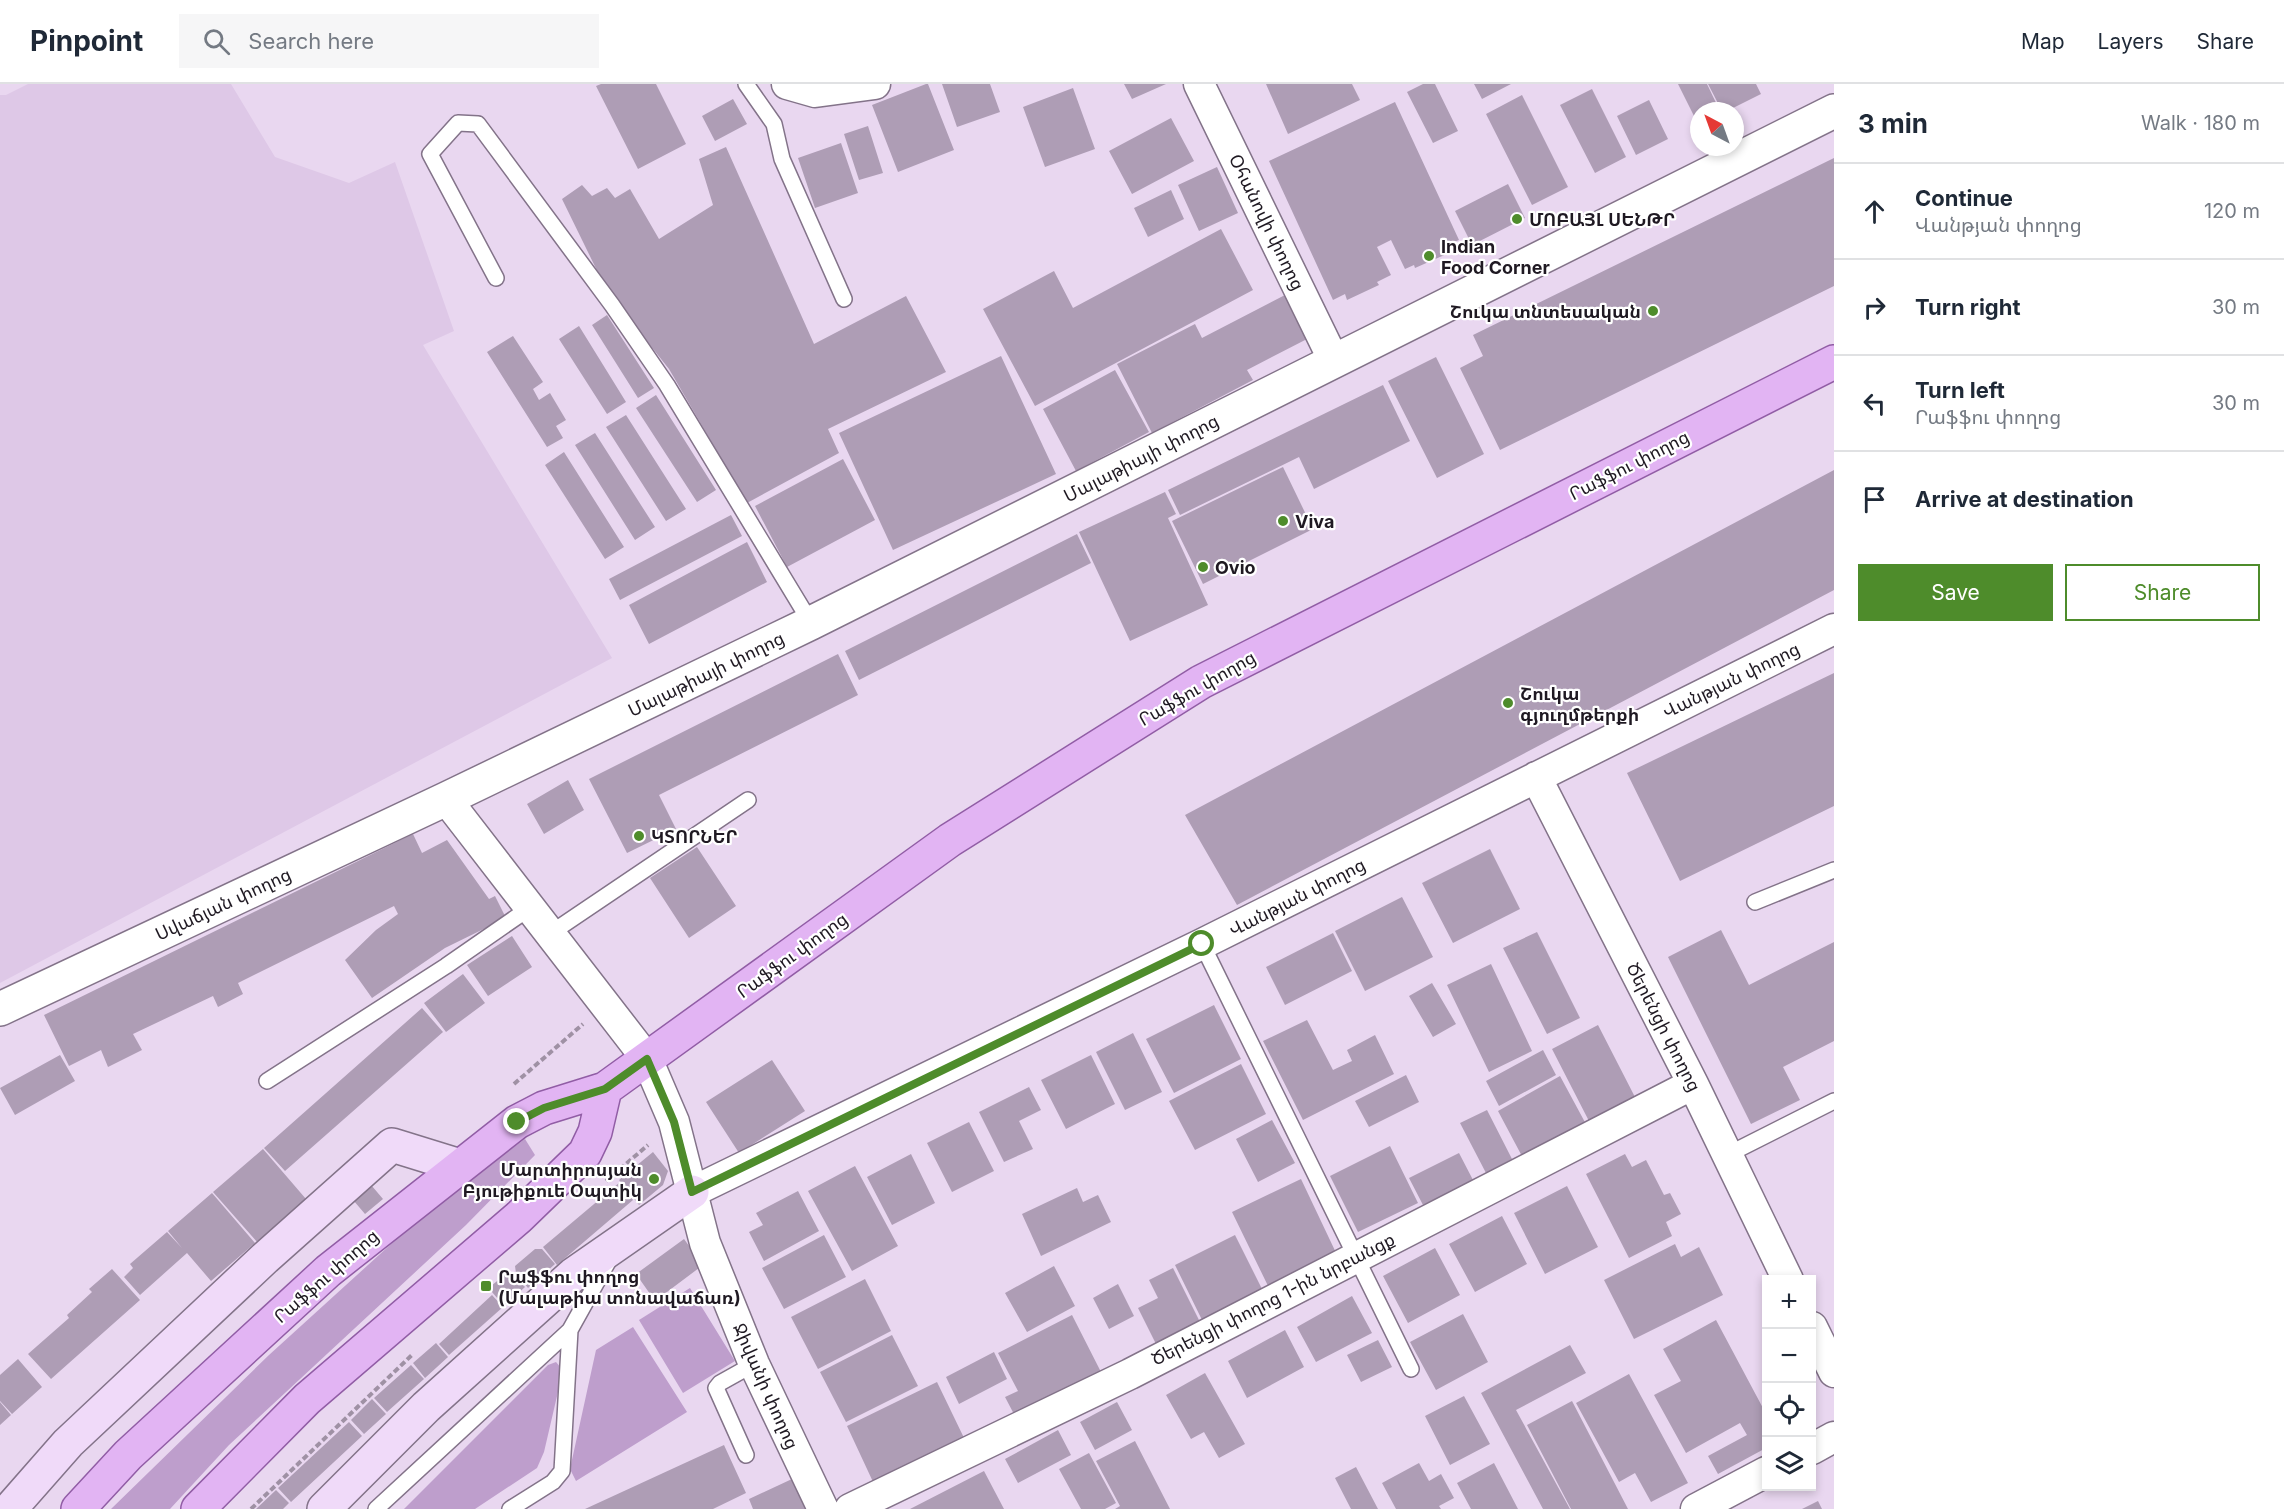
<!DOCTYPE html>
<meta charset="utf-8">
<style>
body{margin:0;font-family:Inter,"Noto Sans Armenian",sans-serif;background:#f6f6f7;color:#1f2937}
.controls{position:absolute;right:18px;bottom:18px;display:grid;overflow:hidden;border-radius:0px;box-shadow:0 3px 9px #0003}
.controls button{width:54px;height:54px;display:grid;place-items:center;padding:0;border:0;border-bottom:2px solid #e0e1e3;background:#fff;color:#1f2937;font:30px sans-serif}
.compass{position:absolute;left:1690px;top:18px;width:54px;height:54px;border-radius:50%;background:#fff;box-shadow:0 3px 9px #0003;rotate:319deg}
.stop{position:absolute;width:18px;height:18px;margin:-14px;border:4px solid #4e8c2b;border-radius:50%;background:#fff}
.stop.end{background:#4e8c2b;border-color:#fff;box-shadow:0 2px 6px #0008}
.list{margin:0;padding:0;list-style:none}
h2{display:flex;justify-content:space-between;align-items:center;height:78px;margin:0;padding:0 24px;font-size:26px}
h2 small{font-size:20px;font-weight:400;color:#747a83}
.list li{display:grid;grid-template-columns:39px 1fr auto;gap:18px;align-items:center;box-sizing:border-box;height:96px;padding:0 24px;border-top:2px solid #e0e1e3}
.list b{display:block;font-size:22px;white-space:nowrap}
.list p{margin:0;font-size:20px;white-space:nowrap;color:#747a83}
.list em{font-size:20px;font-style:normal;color:#747a83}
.actions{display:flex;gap:12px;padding:18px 24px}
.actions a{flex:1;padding:14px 0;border:2px solid #4e8c2b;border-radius:0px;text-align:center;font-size:21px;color:#4e8c2b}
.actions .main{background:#4e8c2b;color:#fff}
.icon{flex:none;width:33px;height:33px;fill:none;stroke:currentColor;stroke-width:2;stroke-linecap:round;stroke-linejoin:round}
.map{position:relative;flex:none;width:1834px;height:1425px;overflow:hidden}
header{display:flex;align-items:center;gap:36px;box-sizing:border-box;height:84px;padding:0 30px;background:#fff;border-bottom:2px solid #e0e1e3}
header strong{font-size:28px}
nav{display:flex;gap:33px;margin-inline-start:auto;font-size:21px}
.search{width:420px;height:54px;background:#f6f6f7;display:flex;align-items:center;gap:15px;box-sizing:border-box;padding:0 21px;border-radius:0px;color:#747a83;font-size:22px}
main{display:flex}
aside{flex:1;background:#fff}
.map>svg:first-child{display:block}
.built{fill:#dec8e7}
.green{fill:#be9ecc}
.building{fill:#ae9db5}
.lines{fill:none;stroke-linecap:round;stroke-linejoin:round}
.service-casing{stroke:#837389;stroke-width:18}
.minor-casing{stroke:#837389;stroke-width:33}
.tertiary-casing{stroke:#837389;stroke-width:36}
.secondary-casing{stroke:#837389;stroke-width:36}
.primary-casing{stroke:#915da5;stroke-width:36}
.path{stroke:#9f91a4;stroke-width:4;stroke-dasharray:6 3;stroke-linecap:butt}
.service{stroke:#fff;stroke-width:15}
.minor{stroke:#fff;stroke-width:30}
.tertiary{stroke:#fff;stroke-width:33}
.secondary{stroke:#f0daf9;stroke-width:33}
.primary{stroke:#e2b4f3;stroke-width:33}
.route{stroke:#4e8c2b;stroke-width:8}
.poi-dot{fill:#4e8c2b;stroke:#fff;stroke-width:2}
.labels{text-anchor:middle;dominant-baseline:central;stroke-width:4.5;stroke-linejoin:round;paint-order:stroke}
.poi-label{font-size:18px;font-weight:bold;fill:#1f1922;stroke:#fff;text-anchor:start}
.street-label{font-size:18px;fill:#1f1922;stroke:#fff}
</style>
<header>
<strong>Pinpoint</strong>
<div class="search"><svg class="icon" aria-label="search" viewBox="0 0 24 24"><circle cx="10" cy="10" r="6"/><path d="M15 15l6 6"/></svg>Search here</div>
<nav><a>Map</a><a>Layers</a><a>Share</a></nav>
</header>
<main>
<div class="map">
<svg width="1834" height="1425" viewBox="0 0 1834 1425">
<rect width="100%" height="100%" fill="#e9d7f0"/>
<!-- built -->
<path class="built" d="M28 0H231L275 73 349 99 395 78 454 247 423 261 612 574 0 899V11H6Z"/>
<!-- green -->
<path class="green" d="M525 1055 535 1071 466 1141 229 1361 170 1425H111L269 1271 434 1121Z
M690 1204 735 1277 683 1309 639 1236Z
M633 1243 687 1328 576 1397 570 1385 596 1266Z
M556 1278 562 1285 561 1295 544 1368 537 1384 475 1425H404L548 1281Z"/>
<!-- building -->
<path class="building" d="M601 0H656L686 60 638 85 596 2Z
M926 0H928L954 66 898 88 872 21Z
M942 0H990L1000 28 957 43Z
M1124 0H1166L1132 15Z
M1266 0H1352L1360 16 1288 50Z
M1423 0H1435L1458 47 1433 59 1407 8Z
M1474 0H1511L1482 15Z
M1678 0H1707L1718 23 1710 27H1699V32L1695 34Z
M1708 0H1756L1761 10 1727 27H1722Z
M1073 4 1095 65 1045 83 1023 23Z
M1592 5 1626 73 1595 89 1560 21Z
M1522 11 1568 103 1532 121 1486 30Z
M733 15 747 40 715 57 702 32Z
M1649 16 1668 55 1636 71 1617 32Z
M1395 18 1459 156 1445 162 1449 169 1415 184 1414 181 1405 185 1391 156 1377 163 1391 191 1377 198 1379 201 1347 216 1345 210 1333 216 1269 77Z
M1171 34 1194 77 1132 110 1109 67Z
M868 42 883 89 859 96 844 50Z
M841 59 858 109 815 124 798 74Z
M726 63 814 260 906 212 946 288 828 345 839 369 747 419 669 285 607 207 562 115 582 101 592 112 607 104 615 114 630 105 659 155 713 121 699 75Z
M1834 74V202L1500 366 1460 284 1483 272 1473 251Z
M1217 83 1238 129 1199 147 1178 101Z
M1508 100 1525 134 1472 161 1455 127Z
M1171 106 1184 135 1148 153 1134 124Z
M1221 145 1253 206 1035 322 983 225 1054 187 1073 224Z
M1285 211 1307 255 1247 286 1253 296 1152 349 1117 280 1195 240 1202 254Z
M607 231 654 304 638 314 592 241Z
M579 242 626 318 607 330 559 255Z
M513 252 543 298 533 305 539 316 550 309 566 336 556 342 563 354 547 363 487 268Z
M1001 272 1056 390 893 466 839 349Z
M1436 273 1484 370 1437 394 1388 297Z
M1115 286 1149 348 1076 387 1043 325Z
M1383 301 1410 357 1314 405 1299 373 1180 431 1168 406Z
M656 311 716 406 697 418 636 324Z
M626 331 686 425 666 437 606 343Z
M595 349 655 443 635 456 575 361Z
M564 368 624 463 605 475 545 381Z
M843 375 875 436 787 483 755 422Z
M1283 383 1313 445 1203 500 1172 437Z
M1834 386V506L1237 821 1185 731Z
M1165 408 1176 430 1168 434 1208 521 1130 557 1079 448Z
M731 431 742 452 620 516 609 495Z
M1077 450 1091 479 859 596 845 567Z
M747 458 767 498 649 560 629 521Z
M838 570 858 611 659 711 676 745 627 769 589 695Z
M1834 589V722L1680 797 1627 689Z
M568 696 584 726 544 750 527 720Z
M413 750 422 769 447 756 489 815 495 812 506 834 445 864 372 914 345 876 376 846 398 830 394 822 238 899 243 910 218 923 213 912 133 950 142 966 108 983 101 966 69 982 44 931Z
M697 763 736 822 689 854 650 794Z
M1490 765 1520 825 1453 859 1422 799Z
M1402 813 1433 873 1365 907 1335 847Z
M1721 846 1749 901 1834 858V957L1783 983 1800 1016 1751 1040 1668 873Z
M1537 848 1580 934 1547 950 1503 864Z
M1333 849 1352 887 1285 921 1266 883Z
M512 852 532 883 488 912 467 881Z
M1491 880 1532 967 1489 988 1447 901Z
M463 890 485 919 446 948 424 919Z
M1432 899 1456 940 1433 953 1409 912Z
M1214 921 1241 975 1174 1009 1146 955Z
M422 924 443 948 285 1087 264 1064Z
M1307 936 1333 986 1352 977 1347 966 1375 951 1394 990 1303 1036 1263 957Z
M1598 941 1637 1017 1591 1041 1552 965Z
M1133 949 1162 1008 1125 1026 1096 968Z
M1543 966 1556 991 1499 1022 1486 997Z
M60 971 75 997 15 1031 0 1004Z
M1091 971 1115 1020 1066 1045 1041 996Z
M772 976 805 1027 739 1069 706 1018Z
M1241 980 1266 1030 1195 1066 1169 1017Z
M1406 991 1419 1018 1369 1043 1355 1017Z
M1560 992 1587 1042 1524 1076 1498 1027Z
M1029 1003 1041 1026 1019 1037 1033 1065 1004 1078 979 1028Z
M1487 1026 1512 1075 1486 1089 1460 1039Z
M1272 1036 1295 1079 1258 1098 1236 1055Z
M969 1038 994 1087 952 1108 927 1059Z
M1390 1062 1418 1119 1358 1148 1330 1092Z
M263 1065 306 1115 257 1158 213 1108Z
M653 1068 668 1087 663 1101 639 1121 619 1096Z
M1459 1069 1473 1096 1423 1121 1409 1094Z
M911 1070 935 1119 892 1141 867 1093Z
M1625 1070 1632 1083 1646 1076 1664 1111 1670 1109 1681 1130 1666 1138 1672 1152 1629 1174 1586 1090Z
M855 1082 898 1162 852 1187 808 1107Z
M366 1095 383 1115 365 1130 348 1110Z
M1301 1095 1338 1173 1270 1206 1232 1128Z
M619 1099 633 1116 557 1181 543 1163Z
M1567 1102 1598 1163 1545 1190 1514 1129Z
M1077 1104 1083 1118 1098 1111 1111 1138 1041 1172 1022 1130Z
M798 1107 819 1147 764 1177 749 1148 763 1141 756 1129Z
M212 1109 255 1159 211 1197 187 1169 140 1211 124 1193 133 1184 130 1180 167 1148 182 1164 168 1147Z
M1502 1132 1527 1180 1475 1208 1449 1160Z
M824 1151 846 1193 784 1225 762 1184Z
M1235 1151 1264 1209 1204 1240 1175 1181Z
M684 1155 703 1181 655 1217 636 1190Z
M1675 1160 1681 1173 1699 1163 1723 1211 1634 1255 1604 1196Z
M1435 1164 1460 1211 1408 1239 1383 1192Z
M535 1165H542L555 1180 528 1204 516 1189 515 1182Z
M1054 1182 1075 1222 1027 1248 1005 1209Z
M1173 1184 1202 1242 1158 1264 1138 1224 1158 1214 1149 1196Z
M112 1185 140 1216 51 1295 28 1270 69 1234 67 1231 92 1208 89 1205Z
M507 1189H512L525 1203 504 1222 492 1208 491 1202Z
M865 1195 891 1247 818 1285 791 1233Z
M1118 1200 1134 1232 1109 1245 1093 1214Z
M492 1211 503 1223 449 1271 439 1260Z
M1352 1212 1372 1249 1316 1278 1297 1243Z
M1463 1230 1488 1278 1436 1306 1410 1258Z
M1072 1231 1102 1290 1016 1334 1005 1313 1018 1307 998 1269Z
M1716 1236 1764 1326 1766 1324V1364L1718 1390 1708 1372 1747 1351 1740 1339 1686 1369 1654 1311 1681 1297 1663 1265Z
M1285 1246 1304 1283 1247 1314 1228 1277Z
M892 1251 918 1302 846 1338 820 1288Z
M1378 1256 1392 1283 1361 1298 1347 1271Z
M436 1259 448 1273 425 1294 413 1279Z
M1570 1261 1586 1289 1516 1326 1570 1425H1543L1481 1309Z
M994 1268 1007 1295 959 1320 946 1293Z
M18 1275 42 1303 12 1330 0 1317V1291Z
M411 1281 424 1295 387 1328 374 1314Z
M1205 1289 1245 1360 1219 1374 1204 1348 1191 1355 1166 1311Z
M1629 1290 1688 1399 1651 1418 1635 1389 1619 1398 1576 1319Z
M937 1298 965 1356 874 1400 847 1342Z
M1464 1312 1490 1360 1450 1381 1425 1332Z
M372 1315 386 1330 364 1350 351 1336Z
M1572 1317 1628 1425H1571L1527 1341Z
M0 1318 11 1331 0 1341Z
M1117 1318 1132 1346 1095 1366 1080 1338Z
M349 1338 362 1352 291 1418 278 1404Z
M1058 1346 1071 1371 1018 1399 1005 1375Z
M1135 1357 1170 1425H1115L1120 1422 1096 1377Z
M724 1361 746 1409 713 1425H585Z
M1089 1369 1116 1419 1105 1425H1081L1059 1385Z
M1419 1379 1429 1397 1441 1390 1454 1414 1439 1422 1441 1425H1396L1382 1399Z
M1494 1379 1518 1425H1471L1457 1399Z
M1356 1383 1378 1425H1351L1335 1394Z
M984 1387 1004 1425H910Z
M792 1395 806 1425H753L749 1415Z
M276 1406 289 1419 283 1425H256Z
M1818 1417 1822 1425H1802Z"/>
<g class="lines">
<defs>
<path id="service" d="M746 0 774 40 782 75 844 215
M496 194 430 70 458 39 478 40 612 221 667 301 811 539
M1755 818 1834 786
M551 849 748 716
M1202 860 1411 1285
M267 997 446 882 531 823
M1727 1071 1834 1017
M746 1371 716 1304 720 1299 754 1280
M376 1425 570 1246
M510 1425 553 1398 562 1387 570 1246 609 1176"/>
<path id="minor" d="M787 0 815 8 875 0
M1199 0 1334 277
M1536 693 1693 1000 1788 1196
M446 715 647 975 674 1038 705 1159 754 1280 823 1425
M692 1108 1202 860 1834 545
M1812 1243 1834 1288
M1812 1365 1834 1353
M850 1425 1130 1290 1693 1000
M1696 1425 1766 1388"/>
<path id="tertiary" d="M0 925 446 715 811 539 1834 27"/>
<path id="secondary" d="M10 1425 68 1359 265 1174 392 1061 460 1082
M324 1425 426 1323 574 1190 692 1108"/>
<path id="primary" d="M78 1425 128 1371 328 1187 517 1038 544 1024 605 1005 950 756 1201 598 1834 278
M198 1425 307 1315 519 1133 585 1069 595 1048 605 1005"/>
</defs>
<!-- service casing -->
<use href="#service" class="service-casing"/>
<!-- minor casing -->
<use href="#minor" class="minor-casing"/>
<!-- tertiary casing -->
<use href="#tertiary" class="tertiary-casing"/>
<!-- secondary casing -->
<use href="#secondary" class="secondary-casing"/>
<!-- primary casing -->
<use href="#primary" class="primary-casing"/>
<!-- path -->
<path class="path" d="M514 1000 583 940
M606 1097 648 1061
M251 1425 413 1270"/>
<!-- service -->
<use href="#service" class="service"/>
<!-- minor -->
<use href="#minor" class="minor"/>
<!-- tertiary -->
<use href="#tertiary" class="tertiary"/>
<!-- secondary -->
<use href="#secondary" class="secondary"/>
<!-- primary -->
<use href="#primary" class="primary"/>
</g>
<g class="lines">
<!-- route -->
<path class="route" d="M517 1038 544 1024 605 1005 647 975 674 1038 692 1108 1202 860"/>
</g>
<!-- markers -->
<g class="poi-dot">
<circle cx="1517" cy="135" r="6"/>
<circle cx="1429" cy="172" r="6"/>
<circle cx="1653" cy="227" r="6"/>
<circle cx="1283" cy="437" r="6"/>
<circle cx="1203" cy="483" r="6"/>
<circle cx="1508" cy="619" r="6"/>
<circle cx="639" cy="752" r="6"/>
<circle cx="654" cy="1095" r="6"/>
<rect x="480" y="1196" width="12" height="12" rx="3"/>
</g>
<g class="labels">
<!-- poi labels -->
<g class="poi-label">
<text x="1529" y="135">ՄՈԲԱՅԼ ՍԵՆԹՐ</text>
<text x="1441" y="162">Indian<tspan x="1441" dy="21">Food Corner</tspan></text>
<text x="1641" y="227" text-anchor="end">Շուկա տնտեսական</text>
<text x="1295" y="437">Viva</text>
<text x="1215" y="483">Ovio</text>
<text x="1520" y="609">Շուկա<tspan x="1520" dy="21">գյուղմթերքի</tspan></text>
<text x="651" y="752">ԿՏՈՐՆԵՐ</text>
<text x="642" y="1085" text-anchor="end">Մարտիրոսյան<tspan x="642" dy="21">Բյութիքուե Օպտիկ</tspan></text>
<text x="498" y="1192">Րաֆֆու փողոց<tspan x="498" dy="21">(Մալաթիա տոնավաճառ)</tspan></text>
</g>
<!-- street labels -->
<g class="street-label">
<text transform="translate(1267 138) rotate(64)">Օհանովի փողոց</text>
<text transform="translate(1141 374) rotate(-27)">Մալաթիայի փողոց</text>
<text transform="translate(1629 381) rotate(-27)">Րաֆֆու փողոց</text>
<text transform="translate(706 590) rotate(-26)">Մալաթիայի փողոց</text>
<text transform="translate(1731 596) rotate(-26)">Վանթյան փողոց</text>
<text transform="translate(1197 604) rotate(-30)">Րաֆֆու փողոց</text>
<text transform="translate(1297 813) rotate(-27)">Վանթյան փողոց</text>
<text transform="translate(223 820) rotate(-25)">Սվաճյան փողոց</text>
<text transform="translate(792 871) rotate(-36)">Րաֆֆու փողոց</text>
<text transform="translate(1664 943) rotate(63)">Ծերենցի փողոց</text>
<text transform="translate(326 1192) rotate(-41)">Րաֆֆու փողոց</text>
<text transform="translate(1273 1215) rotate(-27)">Ծերենցի փողոց 1-ին նրբանցք</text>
<text transform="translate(766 1302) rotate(66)">Ջիվանի փողոց</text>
</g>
</g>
</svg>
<div class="controls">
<button>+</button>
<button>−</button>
<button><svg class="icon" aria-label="locate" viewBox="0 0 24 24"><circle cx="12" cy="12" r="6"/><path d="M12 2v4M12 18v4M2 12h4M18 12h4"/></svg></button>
<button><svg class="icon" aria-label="layers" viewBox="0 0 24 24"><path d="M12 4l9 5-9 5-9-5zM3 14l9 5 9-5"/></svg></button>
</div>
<svg class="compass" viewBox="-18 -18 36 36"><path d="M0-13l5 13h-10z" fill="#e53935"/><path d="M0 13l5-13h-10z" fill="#747a83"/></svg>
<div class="stop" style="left:1202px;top:860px"></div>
<div class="stop end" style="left:517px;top:1038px"></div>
</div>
<aside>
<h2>3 min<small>Walk · 180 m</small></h2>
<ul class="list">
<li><svg class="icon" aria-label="ahead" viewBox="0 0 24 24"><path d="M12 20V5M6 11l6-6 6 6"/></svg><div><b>Continue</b><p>Վանթյան փողոց</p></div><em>120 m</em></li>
<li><svg class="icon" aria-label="right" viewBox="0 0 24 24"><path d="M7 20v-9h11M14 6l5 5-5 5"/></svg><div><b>Turn right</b></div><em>30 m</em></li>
<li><svg class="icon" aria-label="left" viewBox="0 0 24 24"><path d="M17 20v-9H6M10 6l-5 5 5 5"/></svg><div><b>Turn left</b><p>Րաֆֆու փողոց</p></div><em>30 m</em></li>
<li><svg class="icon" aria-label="arrive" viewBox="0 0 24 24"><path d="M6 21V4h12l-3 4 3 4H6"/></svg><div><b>Arrive at destination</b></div></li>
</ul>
<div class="actions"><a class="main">Save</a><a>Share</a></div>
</aside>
</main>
